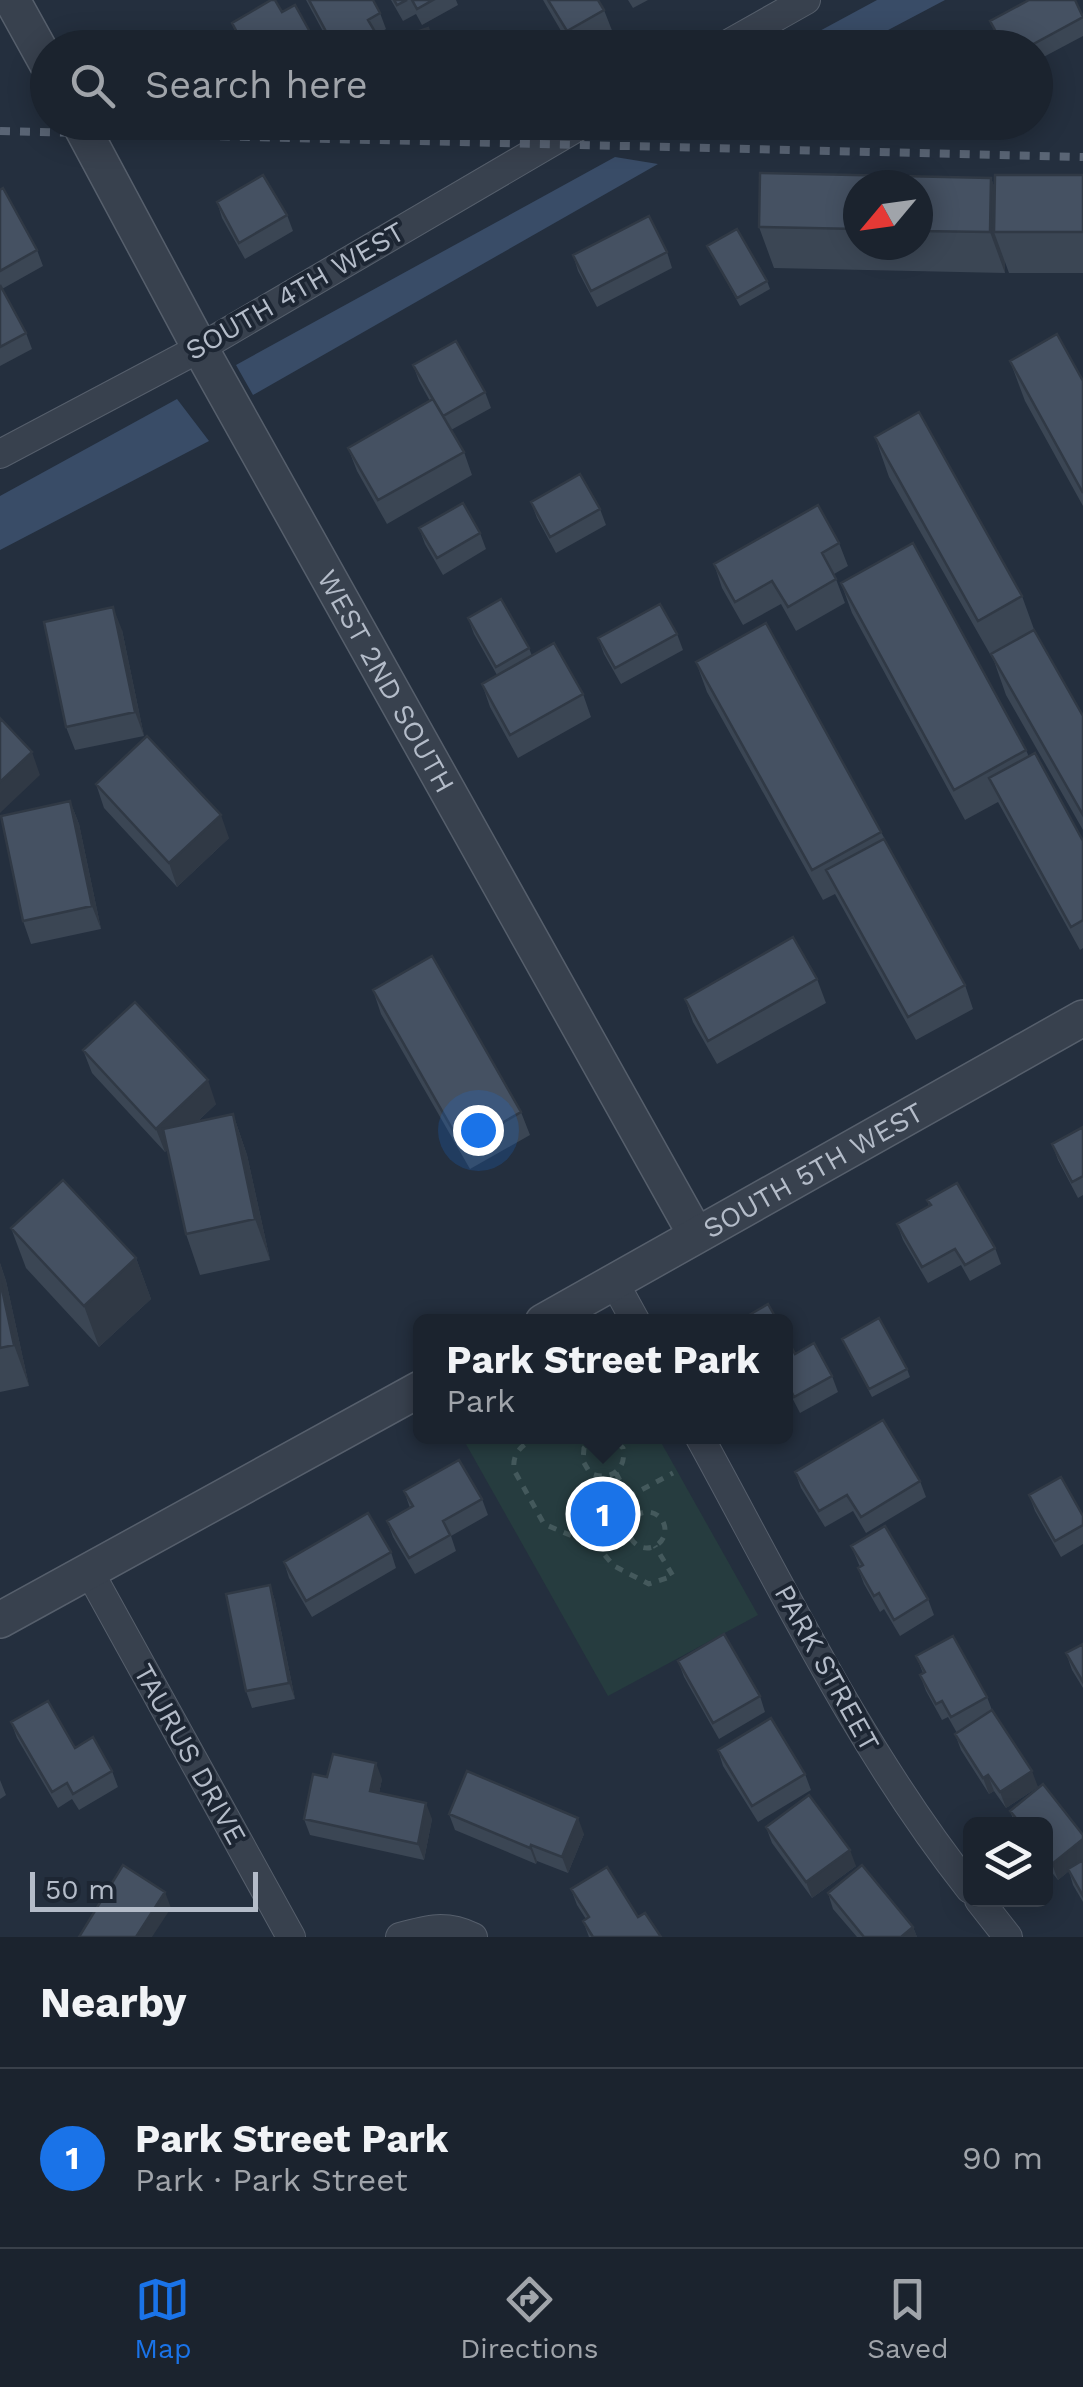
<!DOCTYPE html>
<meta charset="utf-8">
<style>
body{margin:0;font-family:"Work Sans",sans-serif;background:#242b36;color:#f1f3f6}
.controls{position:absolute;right:30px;bottom:30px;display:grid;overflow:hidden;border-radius:15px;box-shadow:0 5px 25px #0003}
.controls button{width:90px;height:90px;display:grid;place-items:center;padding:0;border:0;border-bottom:2px solid #39404a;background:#1b232e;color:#f1f3f6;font:50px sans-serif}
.compass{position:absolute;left:843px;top:170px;width:90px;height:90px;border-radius:50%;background:#1b232e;box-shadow:0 5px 25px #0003;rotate:241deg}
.scale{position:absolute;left:30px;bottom:25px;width:228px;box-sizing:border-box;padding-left:10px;border:5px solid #b4bcc9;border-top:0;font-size:28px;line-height:35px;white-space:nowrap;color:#b4bcc9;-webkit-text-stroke:8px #1d2633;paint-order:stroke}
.you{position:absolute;left:478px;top:1130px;width:35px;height:35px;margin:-25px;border:8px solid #fff;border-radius:50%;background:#1a73e8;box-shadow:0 0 0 15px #1a73e833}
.badge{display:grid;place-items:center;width:65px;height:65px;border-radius:50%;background:#1a73e8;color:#fff;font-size:32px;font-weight:700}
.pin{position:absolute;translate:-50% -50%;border:5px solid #fff;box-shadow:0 2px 10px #0006}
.popup{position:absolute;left:413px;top:1314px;width:380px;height:130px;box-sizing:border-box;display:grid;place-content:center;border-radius:15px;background:#1b232e;filter:drop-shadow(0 2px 8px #0005);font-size:32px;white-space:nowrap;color:#a0a4aa}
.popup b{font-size:38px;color:#f1f3f6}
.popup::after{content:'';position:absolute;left:50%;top:100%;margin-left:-20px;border:20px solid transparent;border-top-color:#1b232e}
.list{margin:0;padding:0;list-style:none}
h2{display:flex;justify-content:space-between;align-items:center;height:130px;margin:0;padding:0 40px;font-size:42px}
h2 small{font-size:32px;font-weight:400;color:#a0a4aa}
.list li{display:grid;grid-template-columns:65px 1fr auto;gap:30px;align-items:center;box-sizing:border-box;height:180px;padding:0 40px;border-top:2px solid #39404a}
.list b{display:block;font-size:38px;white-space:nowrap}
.list p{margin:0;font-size:32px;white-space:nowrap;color:#a0a4aa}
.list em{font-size:32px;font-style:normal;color:#a0a4aa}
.icon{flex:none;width:55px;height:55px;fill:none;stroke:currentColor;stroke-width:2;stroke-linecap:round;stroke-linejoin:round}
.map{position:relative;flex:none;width:1083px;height:1937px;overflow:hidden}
.search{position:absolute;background:#1b232e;box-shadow:0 5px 25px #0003;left:30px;right:30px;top:30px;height:110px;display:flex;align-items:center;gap:25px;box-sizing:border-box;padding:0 35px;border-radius:55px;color:#a0a4aa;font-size:38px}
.sheet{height:310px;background:#1b232e}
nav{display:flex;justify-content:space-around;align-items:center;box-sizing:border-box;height:140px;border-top:2px solid #39404a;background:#1b232e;font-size:28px;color:#a0a4aa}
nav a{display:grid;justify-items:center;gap:5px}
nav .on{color:#1a73e8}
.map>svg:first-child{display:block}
.green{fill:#263c3f}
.water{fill:#394c67}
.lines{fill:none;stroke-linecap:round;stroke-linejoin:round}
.minor-casing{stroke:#565f6c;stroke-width:30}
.tertiary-casing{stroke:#565f6c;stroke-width:38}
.path{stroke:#44595c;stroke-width:5;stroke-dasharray:8 8;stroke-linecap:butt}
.minor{stroke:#38414e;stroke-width:28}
.tertiary{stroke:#38414e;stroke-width:35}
.rail{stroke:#5a6575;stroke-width:8;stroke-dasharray:10 10;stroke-linecap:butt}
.wall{fill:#3b4654;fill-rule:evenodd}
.shaded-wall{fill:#303945}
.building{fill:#455162;stroke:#303945;stroke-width:2.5}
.labels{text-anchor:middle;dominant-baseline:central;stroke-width:8;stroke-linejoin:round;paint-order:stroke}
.street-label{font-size:28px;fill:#b4bcc9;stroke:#1d2633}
</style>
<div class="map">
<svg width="1083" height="1937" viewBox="0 0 1083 1937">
<rect width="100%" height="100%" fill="#242f3e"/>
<!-- green -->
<path class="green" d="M462 1437H658L758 1615 608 1696Z"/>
<!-- water -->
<path class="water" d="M877 0H945L856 47H790Z
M653 123V122L716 123 695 134 635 133Z
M615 157 658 164 253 395 236 365Z
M177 399 209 441 0 550V496Z"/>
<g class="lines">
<defs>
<path id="minor" d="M721 48 806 0
M0 454 200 348 586 122
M614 1282 636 1322
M699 1436C784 1591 861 1751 970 1889
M89 1571 291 1937
M979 1900 1008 1937
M400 1937C428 1929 446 1924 473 1937"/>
<g id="tertiary">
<path d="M12 0 48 65"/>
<path id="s1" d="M79 122 200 348 696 1235"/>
<path id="s2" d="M543 1322 1083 1018"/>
<path d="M0 1620 420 1389"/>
</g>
</defs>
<!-- minor casing -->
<use href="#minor" class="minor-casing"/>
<!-- tertiary casing -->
<use href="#tertiary" class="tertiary-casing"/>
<!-- path -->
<path class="path" d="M538 1436C523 1445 512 1451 514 1470L544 1524 598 1547 614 1566 649 1584 673 1576 655 1546
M596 1436 584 1448 583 1461 590 1473C610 1482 627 1470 623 1448L610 1436
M616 1473 638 1515
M628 1497 673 1473
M629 1530a18 18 0 1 1 36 0a18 18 0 1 1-36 0Z"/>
<!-- minor -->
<use href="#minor" class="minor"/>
<!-- tertiary -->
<use href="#tertiary" class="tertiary"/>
<!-- rail -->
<path class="rail" d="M0 131 1083 157"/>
</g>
<!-- wall -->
<path class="wall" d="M306 0H373L380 13 386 29 376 35 380 46 378 48H332Z
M391 0H456L458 5 422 25 416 14 403 21Z
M543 0H598L604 10 613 33 587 48H571Z
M628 0H648L633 8Z
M1083 14V36L1036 61V48H1002L990 21Z
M232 23 315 41 318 48H228L226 42 236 35Z
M760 173 991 178 995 189V175H1083V273H1009L1005 262V273L774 268 759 227ZM858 185H918V245H858Z
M0 190 37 250 43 266 2 289 26 333 32 349 0 366Z
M217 202 287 215 293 231 245 259 222 218Z
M707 246 767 281 770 289 740 306Z
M667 252 672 268 597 307 578 271 573 255Z
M1010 361 1083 381V506L1025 401Z
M413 365 485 392 491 408 451 430 464 452 472 475 387 524 357 471 348 448 430 401 419 381Z
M875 437 1022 596 1035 632 1083 716V830L1006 695 994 661 889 477Z
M531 502 600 509 606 525 556 553 537 518Z
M419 528 480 533 486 549 443 575 425 544Z
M839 543 848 566 834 574 845 603 796 631 781 604 743 625 722 588 714 564Z
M841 583 1026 750 1029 757 1083 841V948L1080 950 998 802 965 820 852 613Z
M468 618 529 648 532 656 583 694 591 717 518 758 490 707 482 684 497 675 474 634Z
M122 630 144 736 75 750 66 727Z
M677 634 683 650 621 684 604 654 598 638Z
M696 662 881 832 965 985 973 1009 916 1040 835 894 823 900 707 692Z
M96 784 229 838 177 887 104 808Z
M70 801 79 824 101 929 31 944 23 921Z
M817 979 826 1003 717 1064 693 1022 685 999Z
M373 990 521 1112 530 1135 470 1169 381 1014Z
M83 1050 216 1104 197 1122 233 1114 247 1155 270 1260 200 1275 186 1234 168 1149 165 1152 92 1073Z
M1083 1127V1195L1078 1198 1058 1160 1052 1144Z
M927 1200 995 1248 1001 1264 970 1281 961 1265 928 1283 903 1240 897 1224 929 1206Z
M11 1228 136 1258 151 1299 99 1347 26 1268Z
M0 1263 6 1281 29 1386 0 1392Z
M786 1336 795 1354 832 1376 838 1392 800 1413 786 1386Z
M842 1339 907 1369 910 1377 872 1397Z
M795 1472 920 1481 926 1497 866 1533 853 1511 825 1527 801 1488Z
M404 1491 482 1499 488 1515 451 1536 456 1551 415 1574 393 1537 387 1521 410 1508Z
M1029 1495 1083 1516V1544L1061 1557 1035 1511Z
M851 1546 928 1599 934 1615 900 1636 884 1609 880 1612 864 1584 858 1568 860 1567Z
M391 1552 396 1568 312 1617 289 1578 284 1562Z
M270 1585 275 1601 295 1699 252 1708 246 1691Z
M1083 1644V1688L1072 1670 1066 1653Z
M916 1656 987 1697 992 1710 1038 1787 1006 1808 994 1791 989 1794 961 1750 955 1734 957 1733 948 1717 942 1720 926 1691 920 1675 923 1673Z
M678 1661 760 1696 765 1712 719 1739 684 1677Z
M11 1722 75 1748 112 1771 118 1787 79 1810 72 1799 58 1808 17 1738Z
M718 1750 805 1774 811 1790 758 1822 723 1766Z
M327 1777 382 1779 379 1793 432 1819 424 1860 310 1835 304 1819Z
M0 1780 6 1795 0 1799Z
M1010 1811 1083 1835V1902L1073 1885 1069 1871 1058 1880 1046 1865V1824H1015Z
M449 1814 584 1834 568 1873 537 1861 536 1864 455 1830Z
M766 1827 856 1866 812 1898 772 1843Z
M571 1889 638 1917 661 1937H589L583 1921 586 1919 577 1905Z
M828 1893 913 1927 917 1937H857L833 1909Z"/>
<!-- shaded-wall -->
<path class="shaded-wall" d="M991 178 1006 219 994 232 1005 262V273L990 232Z
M113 607 122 630 144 736 135 712Z
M32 752 40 775 0 813V782Z
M70 801 79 824 101 929 92 906Z
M221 815 229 838 177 887 169 863Z
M208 1080 216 1104 165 1152 156 1129Z
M233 1114 247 1155 270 1260 255 1219Z
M136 1258 151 1299 99 1347 84 1306Z
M0 1263 6 1281 29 1386 14 1345 0 1280Z
M270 1585 275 1601 295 1699 289 1683Z
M376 1763 382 1779 376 1807 370 1791Z
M1032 1771 1038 1787 1006 1808 1000 1792Z
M988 1775 994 1791 989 1794 983 1778Z
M426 1803 432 1819 424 1860 418 1844Z
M578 1818 584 1834 568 1873 562 1857Z
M1083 1839V1860L1058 1880 1052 1864Z
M531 1845 537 1861 536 1864 530 1848Z
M850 1850 856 1866 812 1898 806 1882Z
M165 1892 171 1908 152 1937H136Z
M913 1927 917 1937H901Z"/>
<!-- building -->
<path class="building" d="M271 0H275L282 12 295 5 315 41 305 48H229L226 42 238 34 232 23Z
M309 0H373L380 13 368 20 374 30 343 48H335Z
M394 0H407L397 5Z
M412 0H433L417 9Z
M548 0H598L604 10 567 31Z
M1029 0H1075L1083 17 1026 48H1005L990 21Z
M428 28 434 48H390L388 41Z
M760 173 991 178 990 232 918 231V185H858V229L759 227Z
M263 175 287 215 239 243 217 202Z
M995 175H1083V232H994Z
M3 188 37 250 0 271V190Z
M649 216 667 252 591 291 573 255Z
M737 229 767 281 737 298 707 246Z
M0 285 26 333 0 347Z
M1057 334 1083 381V493L1010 361Z
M456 341 485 392 443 416 413 365Z
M433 399 464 452 378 500 348 448Z
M919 412 1022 596 978 621 875 437Z
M580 474 600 509 550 537 531 502Z
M463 503 480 533 437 558 419 528Z
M818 505 839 543 822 553 836 579 788 607 772 581 735 602 714 564Z
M913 543 1026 750 954 790 841 583Z
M501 599 529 648 496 667 468 618Z
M660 604 677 634 615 668 598 638Z
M113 607 135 712 66 727 44 622Z
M766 623 881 832 812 870 696 662Z
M1034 630 1083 716V815L991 654Z
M554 643 583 694 510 735 482 684Z
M0 718 32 752 0 782Z
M147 736 221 815 169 863 96 784Z
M1035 753 1083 841V920L1071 927 989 778Z
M70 801 92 906 23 921 1 816Z
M884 839 965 985 908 1017 826 870Z
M793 937 817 979 708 1041 685 999Z
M432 956 521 1112 462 1146 373 990Z
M135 1002 208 1080 156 1129 83 1050Z
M233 1114 255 1219 186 1234 163 1129Z
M1083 1127V1176L1072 1182 1052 1144Z
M63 1180 136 1258 84 1306 11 1228Z
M957 1183 995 1248 965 1265 955 1249 922 1267 897 1224 931 1205 927 1200Z
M0 1280 14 1345 0 1348Z
M768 1304 778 1322H737Z
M879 1318 907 1369 869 1389 842 1339Z
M786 1336 795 1354 814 1343 832 1376 794 1397 786 1380Z
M883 1420 920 1481 861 1517 847 1495 819 1511 795 1472Z
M459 1460 482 1499 443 1521 450 1535 409 1558 387 1521 413 1506 404 1491Z
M1061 1477 1083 1516V1525L1055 1541 1029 1495Z
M368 1513 391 1552 306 1601 284 1562Z
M885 1526 928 1599 894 1620 879 1593 874 1596 858 1568 863 1565 851 1546Z
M270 1585 289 1683 246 1691 226 1594Z
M724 1634 760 1696 713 1723 678 1661Z
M953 1636 987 1697 951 1717 942 1701 936 1704 920 1675 925 1672 916 1656Z
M1083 1644V1682L1066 1653Z
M48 1701 75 1748 93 1737 112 1771 73 1794 67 1783 52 1792 11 1722Z
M992 1710 1032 1771 1000 1792 988 1775 983 1778 955 1734Z
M771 1718 805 1774 752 1806 718 1750Z
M333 1754 376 1763 370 1791 426 1803 418 1844 304 1819 313 1774 327 1777Z
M467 1771 578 1818 562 1857 531 1845 530 1848 449 1814Z
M1043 1784 1083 1835V1839L1052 1864 1046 1856V1824H1021L1010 1811Z
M809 1795 850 1850 806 1882 766 1827Z
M1083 1860V1896L1068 1869Z
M123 1865 165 1892 136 1937H79Z
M862 1865 913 1927 901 1937H864L828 1893Z
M607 1867 638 1917 645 1913 661 1937H593L583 1921 589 1917 571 1889Z"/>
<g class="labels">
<!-- street labels -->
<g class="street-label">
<text transform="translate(295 291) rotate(-30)">SOUTH 4TH WEST</text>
<text stroke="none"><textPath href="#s1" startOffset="638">WEST 2ND SOUTH</textPath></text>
<text stroke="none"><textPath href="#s2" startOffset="310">SOUTH 5TH WEST</textPath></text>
<text transform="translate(827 1668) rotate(61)">PARK STREET</text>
<text transform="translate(190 1754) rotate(61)">TAURUS DRIVE</text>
</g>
</g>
</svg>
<div class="controls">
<button><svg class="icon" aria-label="layers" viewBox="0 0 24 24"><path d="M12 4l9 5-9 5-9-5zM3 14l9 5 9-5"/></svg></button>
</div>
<svg class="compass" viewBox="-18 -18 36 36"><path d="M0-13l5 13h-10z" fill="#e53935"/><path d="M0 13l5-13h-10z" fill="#a0a4aa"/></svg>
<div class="scale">50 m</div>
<div class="you"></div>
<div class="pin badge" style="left:603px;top:1514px">1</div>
<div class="popup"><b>Park Street Park</b>Park</div>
<div class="search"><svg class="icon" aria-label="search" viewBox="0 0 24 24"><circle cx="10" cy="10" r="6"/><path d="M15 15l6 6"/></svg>Search here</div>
</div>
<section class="sheet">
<h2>Nearby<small></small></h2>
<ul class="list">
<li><span class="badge">1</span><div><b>Park Street Park</b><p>Park · Park Street</p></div><em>90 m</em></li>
</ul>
</section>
<nav>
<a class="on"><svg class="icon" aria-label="map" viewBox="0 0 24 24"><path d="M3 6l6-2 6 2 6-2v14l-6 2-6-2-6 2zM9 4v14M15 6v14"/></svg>Map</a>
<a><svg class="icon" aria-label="directions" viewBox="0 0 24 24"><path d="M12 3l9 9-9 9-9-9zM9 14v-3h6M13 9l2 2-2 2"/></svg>Directions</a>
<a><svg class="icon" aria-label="saved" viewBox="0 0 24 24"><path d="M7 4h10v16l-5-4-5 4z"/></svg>Saved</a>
</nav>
